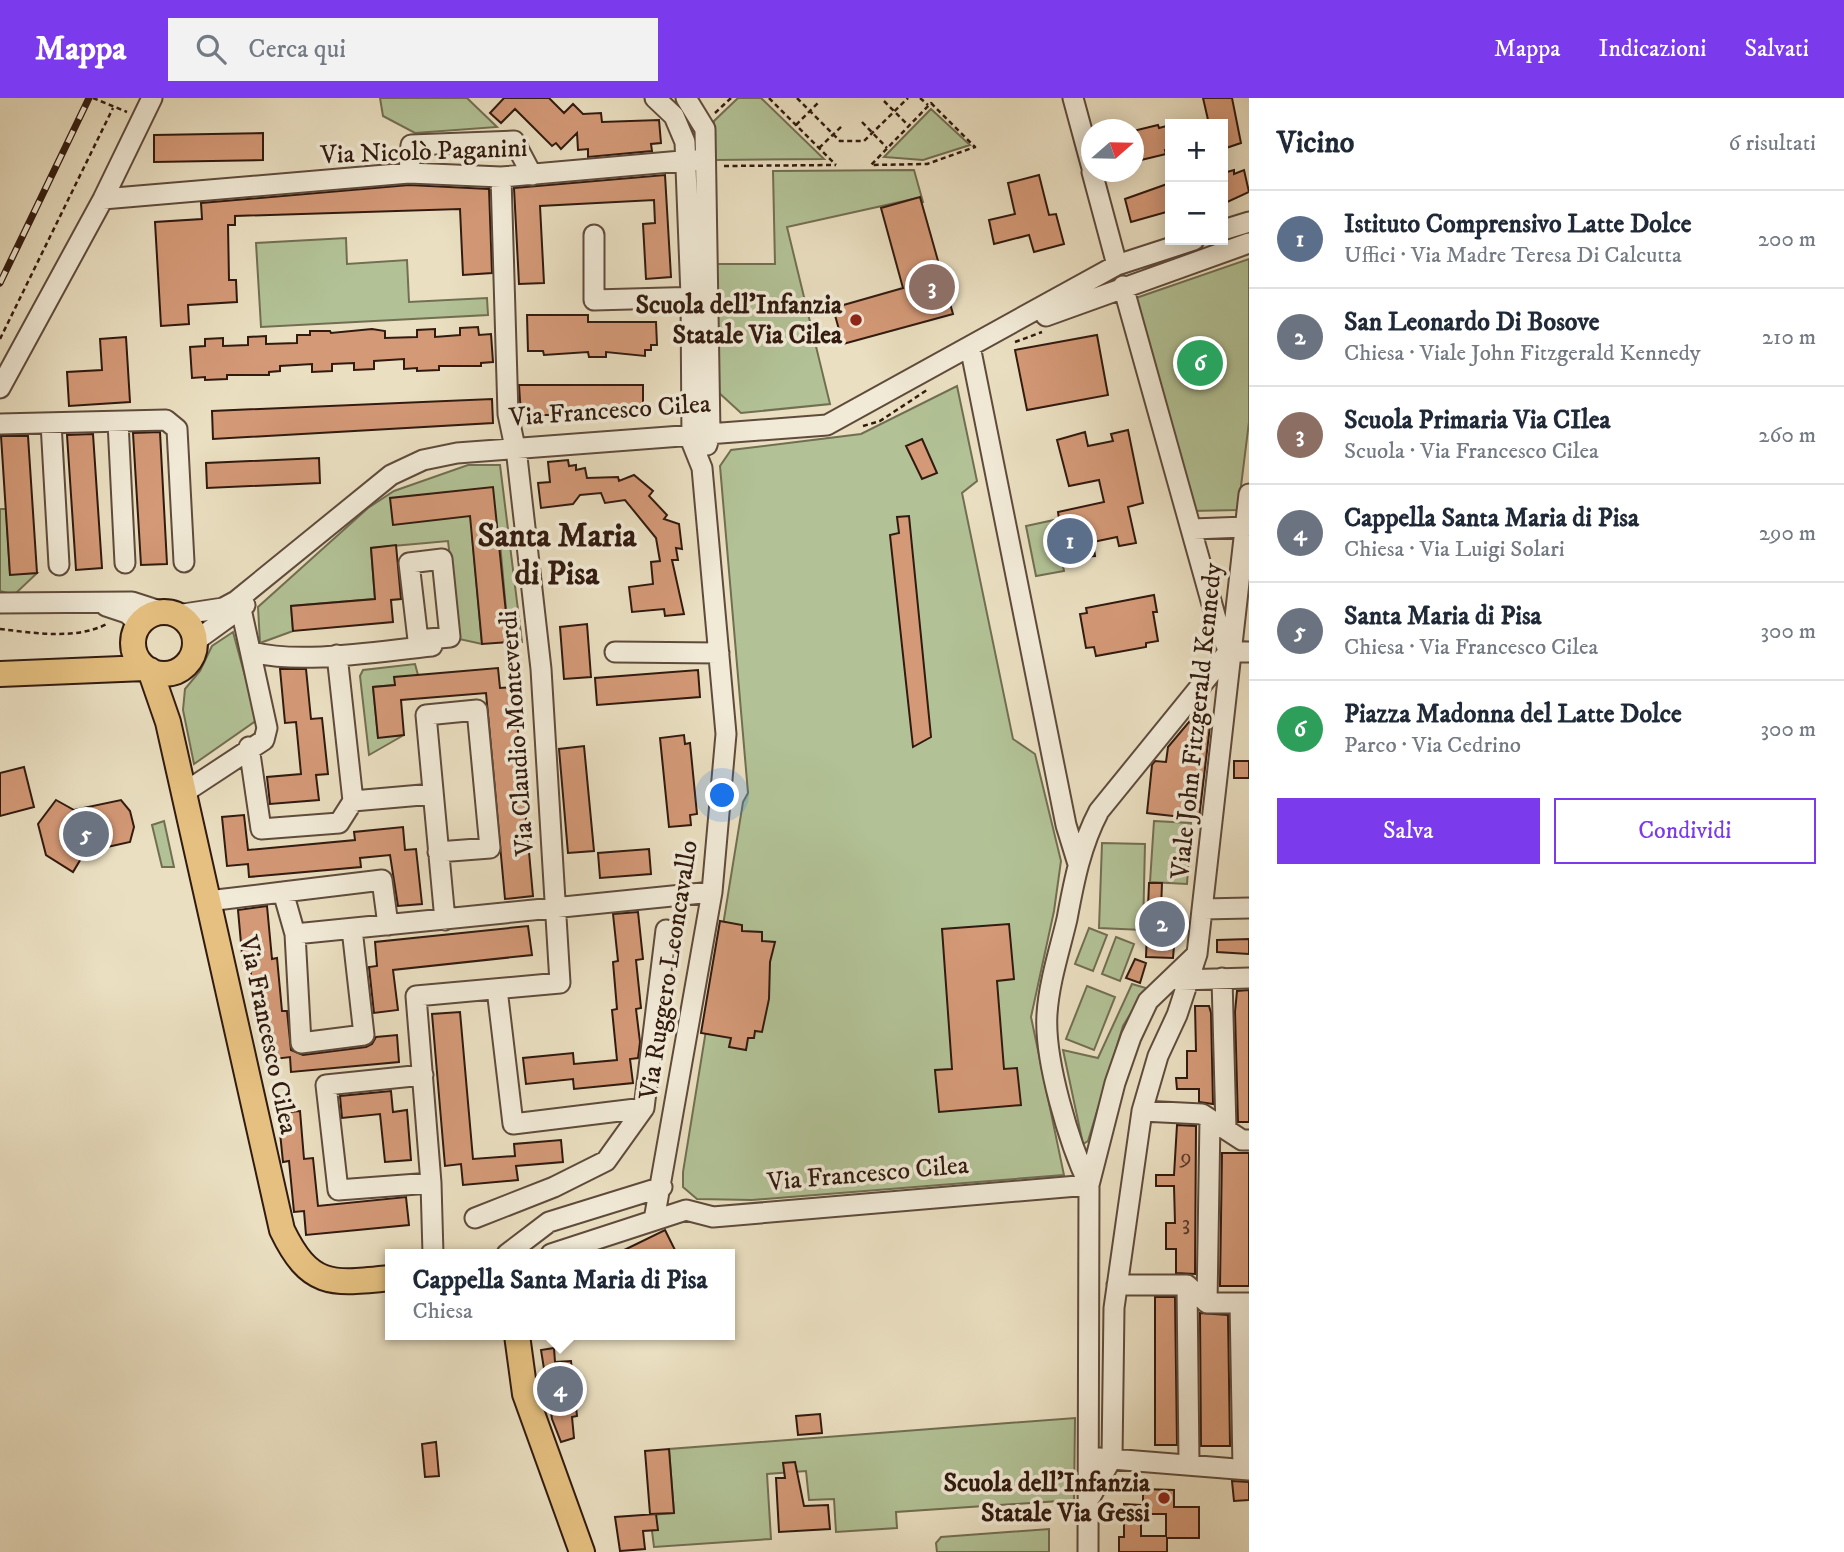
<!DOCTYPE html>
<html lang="it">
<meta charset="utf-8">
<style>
body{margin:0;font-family:"IM FELL DW Pica",serif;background:#f2f2f3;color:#1f2937}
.controls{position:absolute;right:21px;top:21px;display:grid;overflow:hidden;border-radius:0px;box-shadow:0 4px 18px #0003}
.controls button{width:63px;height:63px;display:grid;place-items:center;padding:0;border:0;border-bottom:2px solid #e0e1e3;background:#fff;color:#1f2937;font:35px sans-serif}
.compass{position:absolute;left:1081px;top:21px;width:63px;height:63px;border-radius:50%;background:#fff;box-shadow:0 4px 18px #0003;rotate:70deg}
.you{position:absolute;left:723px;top:698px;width:24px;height:24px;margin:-18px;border:5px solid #fff;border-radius:50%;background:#1a73e8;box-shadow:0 0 0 10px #1a73e833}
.badge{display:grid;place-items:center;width:46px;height:46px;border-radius:50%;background:#7c3aed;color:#fff;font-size:23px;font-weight:700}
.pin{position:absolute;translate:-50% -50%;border:4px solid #fff;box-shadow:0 2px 7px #0006}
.popup{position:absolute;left:385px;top:1151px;width:350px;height:91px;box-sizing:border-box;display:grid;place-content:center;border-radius:0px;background:#fff;filter:drop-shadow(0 2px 5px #0005);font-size:23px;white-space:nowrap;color:#747a83}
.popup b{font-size:26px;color:#1f2937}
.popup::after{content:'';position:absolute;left:50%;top:100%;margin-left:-14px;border:14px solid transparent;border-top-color:#fff}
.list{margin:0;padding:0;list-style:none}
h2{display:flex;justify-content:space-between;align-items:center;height:91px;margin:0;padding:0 28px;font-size:30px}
h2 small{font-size:23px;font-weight:400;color:#747a83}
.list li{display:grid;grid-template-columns:46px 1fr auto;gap:21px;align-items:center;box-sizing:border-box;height:98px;padding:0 28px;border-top:2px solid #e0e1e3}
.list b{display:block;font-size:26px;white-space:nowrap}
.list p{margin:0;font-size:23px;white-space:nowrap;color:#747a83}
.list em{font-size:23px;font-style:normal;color:#747a83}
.actions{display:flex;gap:14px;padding:21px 28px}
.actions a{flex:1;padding:16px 0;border:2px solid #7c3aed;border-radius:0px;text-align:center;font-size:24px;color:#7c3aed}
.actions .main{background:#7c3aed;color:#fff}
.icon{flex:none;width:38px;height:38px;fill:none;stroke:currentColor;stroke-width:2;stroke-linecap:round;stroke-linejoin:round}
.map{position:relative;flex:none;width:1249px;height:1454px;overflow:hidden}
header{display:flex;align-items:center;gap:42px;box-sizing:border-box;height:98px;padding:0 35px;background:#7c3aed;color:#fff}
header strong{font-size:33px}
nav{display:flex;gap:38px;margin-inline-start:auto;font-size:24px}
.search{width:490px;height:63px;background:#f2f2f3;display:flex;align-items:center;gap:18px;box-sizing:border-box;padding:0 24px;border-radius:0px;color:#747a83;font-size:26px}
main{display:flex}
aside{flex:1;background:#fff}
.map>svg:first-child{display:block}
.green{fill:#b2c296;stroke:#726e52;stroke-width:2}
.building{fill:#d49977;stroke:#311a0f;stroke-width:2}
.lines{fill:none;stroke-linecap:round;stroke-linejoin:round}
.minor-casing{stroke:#5f4b3c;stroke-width:23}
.major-casing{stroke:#311a0f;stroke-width:28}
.path{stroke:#311a0f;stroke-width:2.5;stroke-dasharray:5 3.5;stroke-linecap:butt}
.minor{stroke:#f1ead7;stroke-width:19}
.major{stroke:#e5c080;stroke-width:24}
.rail-casing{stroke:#311a0f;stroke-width:7}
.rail{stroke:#f1ead7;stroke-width:4.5;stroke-dasharray:13;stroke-linecap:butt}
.poi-dot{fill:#8f2418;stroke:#f1ead7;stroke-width:2.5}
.labels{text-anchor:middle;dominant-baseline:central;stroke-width:7;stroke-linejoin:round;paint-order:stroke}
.number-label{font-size:23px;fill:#5a3a29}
.street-label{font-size:26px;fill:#311a0f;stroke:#f1ead7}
.poi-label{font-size:26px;font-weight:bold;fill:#311a0f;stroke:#f1ead7;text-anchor:end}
.district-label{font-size:33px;font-weight:bold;fill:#311a0f;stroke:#f1ead7}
</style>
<header>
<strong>Mappa</strong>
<div class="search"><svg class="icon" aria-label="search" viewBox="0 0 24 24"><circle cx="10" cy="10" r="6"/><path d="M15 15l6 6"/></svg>Cerca qui</div>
<nav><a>Mappa</a><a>Indicazioni</a><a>Salvati</a></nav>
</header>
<main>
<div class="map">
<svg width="1249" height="1454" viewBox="0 0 1249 1454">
<rect width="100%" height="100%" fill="#eadfc1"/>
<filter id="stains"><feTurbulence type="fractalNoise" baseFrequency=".00286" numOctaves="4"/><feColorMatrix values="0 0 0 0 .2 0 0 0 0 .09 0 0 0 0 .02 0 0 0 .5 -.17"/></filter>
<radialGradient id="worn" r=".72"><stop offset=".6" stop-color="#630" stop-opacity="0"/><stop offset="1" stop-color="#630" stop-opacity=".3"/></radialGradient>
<!-- green -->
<path class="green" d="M380 0H467L497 29 415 35 383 18Z
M738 0H761L824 61 715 62 714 23Z
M931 11 970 47 923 62 884 59Z
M914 72 923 104 920 105 918 100 787 129 830 306 741 315 717 293 714 166H775L773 73Z
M346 140 347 166 407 162 409 204 487 200 488 217 261 229 256 145Z
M1249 161V324L1238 412 1191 413 1136 200Z
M957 288 977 383 962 395 1013 641 1035 656 1061 763 1054 813 1031 919 1064 1077 752 1102 697 1101 683 1089V1074L743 704 748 695 720 368 731 352 861 336Z
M468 367H500L522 544H509L499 434 472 436 482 546 459 541 448 443 371 450 375 501 291 508 293 533 260 545 258 509 368 410 394 393Z
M0 411H6L10 476 37 475 14 497 0 493Z
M1054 422 1064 473 1036 478 1026 428Z
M233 534 257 622 194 666 183 612 185 591 200 573 212 548Z
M415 566 418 577 395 587 373 589 378 639 404 637 369 657 360 578 363 572Z
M164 723 174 769H162L152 727Z
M1154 723 1191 725 1187 786 1150 784Z
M1102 745 1145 746 1143 832 1099 830Z
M1089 830 1107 837 1093 873 1075 866Z
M1116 839 1134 846 1120 883 1102 876Z
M1132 886 1146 890 1123 928 1088 1043 1083 1046 1063 952 1098 960Z
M1087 888 1115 899 1094 952 1066 941Z
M1075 1320 1074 1402 896 1414 897 1430 836 1434 834 1401 809 1402 806 1373 767 1376 771 1441 654 1449 650 1417 674 1415 669 1351Z
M1049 1431V1454H937L936 1445 941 1439Z"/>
<!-- building -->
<path class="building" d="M504 0H549L564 15 573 6 583 16 601 15 602 24 659 22 661 45 651 46 652 53 588 59V51L578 52 577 35 561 51 556 45 552 48 515 11 501 25 490 15Z
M1203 0H1232L1241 45 1223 51V26H1209Z
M1158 27 1159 30 1170 27V51L1165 52 1166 56 1133 64V33Z
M263 35V62L154 64V37Z
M1234 72V76L1244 72 1249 94 1223 106V75Z
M665 77 671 179 646 181 643 126 655 125 654 102 540 108 544 185 519 186 514 90Z
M1039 77 1049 117 1056 116 1064 146 1034 154 1029 137 994 146 989 122 1015 116 1008 85Z
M1170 85V113L1131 124 1125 101Z
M409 87 489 91 492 175 463 177 460 111 235 118V127H228L229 182H236L237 204 188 207 189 226 161 228 155 124 202 121 201 105Z
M920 99 953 216 843 246 833 210 903 190 881 110Z
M527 217H588V224H656L657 247H651V252H645V258L606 254V259H589L588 254 544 257 543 253H528Z
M478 229 479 237 491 236 493 264 481 265V268H439V272L417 273V270L404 271V261L374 263V271L354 272V265L332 266V273L312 274V266L280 268V273L269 274V277H227V281L205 282V279L192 280 190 249 205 248V241L223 240V248L248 247V239L266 238V246L297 245V237H310V233H330L331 235 372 231 385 233V240L417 239V232L435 231V239L460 237V230Z
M1097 237 1108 297 1027 312 1015 252Z
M126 239 130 304 69 308 67 274 102 272 100 241Z
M519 287H643V317H521Z
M492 301 493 325 213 341 212 313Z
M1128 332 1143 405 1128 409 1136 445 1119 448 1117 439 1093 444 1095 458 1065 460 1058 414 1104 404 1099 382 1069 388 1057 342 1085 334 1088 348 1113 343 1111 336Z
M160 334 167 466 141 467 133 335Z
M93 336 102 470 76 472 67 337Z
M1 338H28L37 475 10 477Z
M922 341 937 375 922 381 906 348Z
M319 360 320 385 207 390 206 365Z
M568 362 569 368 576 367V372L585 370 587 380 618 379 619 383 634 377 653 393 649 398 667 417 664 421 679 426 682 451 676 450 678 462H672L684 516 665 518 664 511 632 514 629 489 653 486 651 464 660 463 656 440 625 402 605 405 601 395 580 397 573 406 541 410 538 385 550 384 548 364Z
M493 389 509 544 482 546 470 418 393 427 390 400Z
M909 418 931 639 913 649 890 437 899 435 897 419Z
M396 447 401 501 391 502 393 524 293 533 291 508 375 501 371 450Z
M1154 497 1157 514H1153L1158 543 1146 545V549L1096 558 1094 549 1086 550 1080 516 1087 515 1086 510Z
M587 526 591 579 564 581 560 529Z
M498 570 500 590 514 589 533 798 505 801 486 595 401 602 404 637 378 640 373 589 395 587 394 579Z
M280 571H306L311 621 322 620 328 676 316 677 319 702 270 706 267 679 301 676 296 624 285 625Z
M698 572 700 599 597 607 595 580Z
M1194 618 1211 619 1199 721 1147 715 1152 667 1155 663 1166 664 1168 649Z
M684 637 685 646 690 645 697 716 690 717 691 727 669 729 660 640Z
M584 648 594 753 568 755 559 651Z
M1234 663H1249V680H1234Z
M24 669 34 709 0 718V675Z
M56 702 74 712 121 702 130 713 134 729 130 744 85 754 73 774 46 757 38 726Z
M244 717 248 752 355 742 354 734 403 729 405 752 416 751 422 806 398 808 390 757 360 760 361 769 249 779 248 766 227 768 222 719Z
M649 751 651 776 600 780 598 755Z
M1149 785H1162L1161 812H1177L1173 860 1146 859Z
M267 808 272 861 277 860 282 913H287L291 952 303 957 366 949 372 946 376 939 397 937 399 964 291 974 290 959 266 962 262 917 255 918 250 866 243 867 238 812Z
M638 814 643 861 636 862 641 910 636 911 640 944 638 960 630 961 633 985 574 991 573 981 526 986 523 960 573 955 574 966 617 962 612 912 617 911 613 864 618 863 613 816Z
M720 823 742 827V833L762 834V843L775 844 770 864 769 901 762 934 755 933 754 940H748L746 952 729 949 731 940 701 935Z
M1009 826 1014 881 997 883 1004 971 1017 970 1021 1007 939 1014 935 972 952 971 942 831Z
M528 828 532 857 393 872 398 912 374 915 369 869 377 868 375 844Z
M1249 841V856L1217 854V842Z
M1135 861 1146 865 1140 885 1126 880Z
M1249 892V1024H1238L1235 914 1237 893Z
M1195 908H1209L1211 915 1213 1006 1199 1004V991H1177L1176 980H1187V953H1196Z
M460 914 473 1061 515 1058 514 1046 561 1042 563 1064 516 1068 518 1082 463 1087 461 1066 445 1068 432 916Z
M391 993 393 1014 407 1012 411 1062 385 1064 380 1016 342 1020 340 998Z
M300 1013 304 1061 313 1060 318 1108 406 1099 409 1127 306 1137 304 1113 294 1114 289 1063 283 1064 278 1015Z
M1177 1027 1196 1028 1195 1176 1176 1175V1151H1166V1125H1175L1174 1088H1156V1077H1174Z
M1222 1055H1249V1188H1220Z
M665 1132 675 1152 668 1156H616Z
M1155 1199H1175L1177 1347H1155Z
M1200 1215 1228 1217 1230 1348H1201Z
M554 1250 555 1264 571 1263 577 1318 572 1319 574 1340 561 1344 552 1321 541 1252Z
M820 1316 822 1335 798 1337 796 1318Z
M436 1344 439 1378 425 1379 422 1346Z
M669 1351 674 1415 650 1416 645 1353Z
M795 1364 804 1408 828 1407 830 1431 779 1434 776 1380H785L783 1365Z
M1232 1383 1249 1384V1402L1234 1403Z
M1143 1391 1174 1392V1409H1199V1440H1167V1454H1119V1439H1124V1406L1141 1407V1438H1166V1416H1143Z
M656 1416 658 1432 643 1433 645 1451 620 1453 615 1419Z"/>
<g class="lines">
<defs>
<path id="minor" d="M686 0 705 31 710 335 707 347
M1073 0 1092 70
M1092 74 1117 167
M409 75 411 47 514 43 532 77
M103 101 409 75 501 79 704 61
M1223 132 1249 124
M594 137V202L703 199
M1123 188 1220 535 1229 553
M1046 218 1249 145
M970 248 1066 727 1078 766
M0 290 103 101 152 0
M118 324 125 465
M51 325 59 467
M0 326 166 322 177 331 184 464
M1193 431 1245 429
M442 461 450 539 418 542 409 465Z
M0 505 132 504 163 514
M106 508 127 515 139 526
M177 517 223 510 236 503 391 377 423 362 457 355 827 327 1117 167 1194 142
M194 544 245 507
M1229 553 1249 554
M252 554C301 567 380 553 432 548
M615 554 719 555
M337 557 353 703
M249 649 261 731 339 725 353 703
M185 694 264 642 267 630 241 511
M353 703 433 696
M438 754 490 750 477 612 426 617 445 822
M283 794 382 782 388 827
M208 803 283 794 295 836 712 794
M1203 811 1249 810
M295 836 301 945 364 937 352 831
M1222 880 1226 1031
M1180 882 1249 880
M497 891 513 1026 644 1010
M423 977 326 987 338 1092 431 1085
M1142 1013 1202 1016 1242 1042H1249
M475 1120 554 1089 606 1063 644 1010 666 832
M654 1122 712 794 726 636 702 370 692 345 691 198 685 44 674 18 655 0
M433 1156 431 1085 416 898 560 885 541 571 517 359 508 316 501 79
M507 1156 549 1124 662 1089
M551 1156 686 1112 713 1119 1089 1087C1069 1045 1044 962 1047 916 1049 884 1060 851 1067 821 1074 783 1081 747 1099 713L1229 553
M1117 1187H1187L1207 1205H1249
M1187 1187 1189 1366
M1207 1205 1210 1021
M1240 1205 1243 1371
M1099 1360 1249 1372
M1091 1398 1112 1360 1114 1210 1142 1013 1158 958 1177 917 1197 856 1249 396
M1088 1454 1089 1087 1115 985 1131 939 1148 903 1197 856"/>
<path id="major" d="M133 545a31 31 0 1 1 62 0a31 31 0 1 1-62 0Z
M150 572 168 624 282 1132C310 1190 332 1186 390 1180
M0 576 145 570
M517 1237 525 1296 582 1454"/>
</defs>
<!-- minor casing -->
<use href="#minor" class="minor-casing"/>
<!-- major casing -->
<use href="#major" class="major-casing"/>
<!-- path -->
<path class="path" d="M93 0 127 14
M769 0 836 67
M797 0 840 43H864L908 0
M920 0 928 7
M884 3 909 28
M931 5 975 49 927 66 871 67Z
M715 15 731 0
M862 24 887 50
M796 27 819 4
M819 50 842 28
M724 68 836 67
M0 241 113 10
M1015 244 1042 234
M863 328 880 323 927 292
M0 531C34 535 75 542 107 526"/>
<!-- minor -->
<use href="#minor" class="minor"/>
<!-- major -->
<use href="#major" class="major"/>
<defs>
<path id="rail" d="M0 185 89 0"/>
</defs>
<!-- rail casing -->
<use href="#rail" class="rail-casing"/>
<!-- rail -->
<use href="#rail" class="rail"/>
</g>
<!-- markers -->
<g class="poi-dot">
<circle cx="856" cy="222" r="7"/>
<circle cx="1164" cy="1400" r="7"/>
</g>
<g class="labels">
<!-- number labels -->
<g class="number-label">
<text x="1186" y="1059">9</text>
<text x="1186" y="1125">3</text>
</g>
<!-- street labels -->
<g class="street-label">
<text transform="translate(424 54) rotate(-2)">Via Nicolò Paganini</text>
<text transform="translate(610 313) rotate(-4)">Via Francesco Cilea</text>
<text transform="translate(1197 623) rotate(-84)">Viale John Fitzgerald Kennedy</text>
<text transform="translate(517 635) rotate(-94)">Via Claudio Monteverdi</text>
<text transform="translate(669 872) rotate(-81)">Via Ruggero Leoncavallo</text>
<text transform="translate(268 937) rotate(78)">Via Francesco Cilea</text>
<text transform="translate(868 1076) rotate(-5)">Via Francesco Cilea</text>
</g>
<!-- poi labels -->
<g class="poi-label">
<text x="842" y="207">Scuola dell'Infanzia<tspan x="842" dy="30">Statale Via Cilea</tspan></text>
<text x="1150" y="1385">Scuola dell'Infanzia<tspan x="1150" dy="30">Statale Via Gessi</tspan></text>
</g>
<!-- district labels -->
<g class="district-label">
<text x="557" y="438">Santa Maria<tspan x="557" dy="38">di Pisa</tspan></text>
</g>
</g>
<rect width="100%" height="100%" filter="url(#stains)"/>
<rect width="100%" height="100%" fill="url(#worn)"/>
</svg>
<div class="controls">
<button>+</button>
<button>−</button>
</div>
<svg class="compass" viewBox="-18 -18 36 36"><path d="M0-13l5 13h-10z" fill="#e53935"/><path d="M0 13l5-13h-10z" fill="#747a83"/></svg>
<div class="you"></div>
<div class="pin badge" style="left:1070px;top:443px;background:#5c6f8a">1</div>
<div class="pin badge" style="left:1162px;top:826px;background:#6b7280">2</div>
<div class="pin badge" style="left:932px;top:189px;background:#8d6e63">3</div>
<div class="pin badge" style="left:560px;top:1291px;background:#6b7280">4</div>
<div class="popup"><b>Cappella Santa Maria di Pisa</b>Chiesa</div>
<div class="pin badge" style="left:86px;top:736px;background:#6b7280">5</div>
<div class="pin badge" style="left:1200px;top:265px;background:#2e9e5b">6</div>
</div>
<aside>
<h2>Vicino<small>6 risultati</small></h2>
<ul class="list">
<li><span class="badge" style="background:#5c6f8a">1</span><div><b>Istituto Comprensivo Latte Dolce</b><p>Uffici · Via Madre Teresa Di Calcutta</p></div><em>200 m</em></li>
<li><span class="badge" style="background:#6b7280">2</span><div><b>San Leonardo Di Bosove</b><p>Chiesa · Viale John Fitzgerald Kennedy</p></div><em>210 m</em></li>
<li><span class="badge" style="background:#8d6e63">3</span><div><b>Scuola Primaria Via CIlea</b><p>Scuola · Via Francesco Cilea</p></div><em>260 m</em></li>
<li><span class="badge" style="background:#6b7280">4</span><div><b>Cappella Santa Maria di Pisa</b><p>Chiesa · Via Luigi Solari</p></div><em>290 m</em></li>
<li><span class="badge" style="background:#6b7280">5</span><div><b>Santa Maria di Pisa</b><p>Chiesa · Via Francesco Cilea</p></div><em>300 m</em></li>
<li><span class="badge" style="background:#2e9e5b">6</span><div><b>Piazza Madonna del Latte Dolce</b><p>Parco · Via Cedrino</p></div><em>300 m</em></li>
</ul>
<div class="actions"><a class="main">Salva</a><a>Condividi</a></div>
</aside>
</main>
